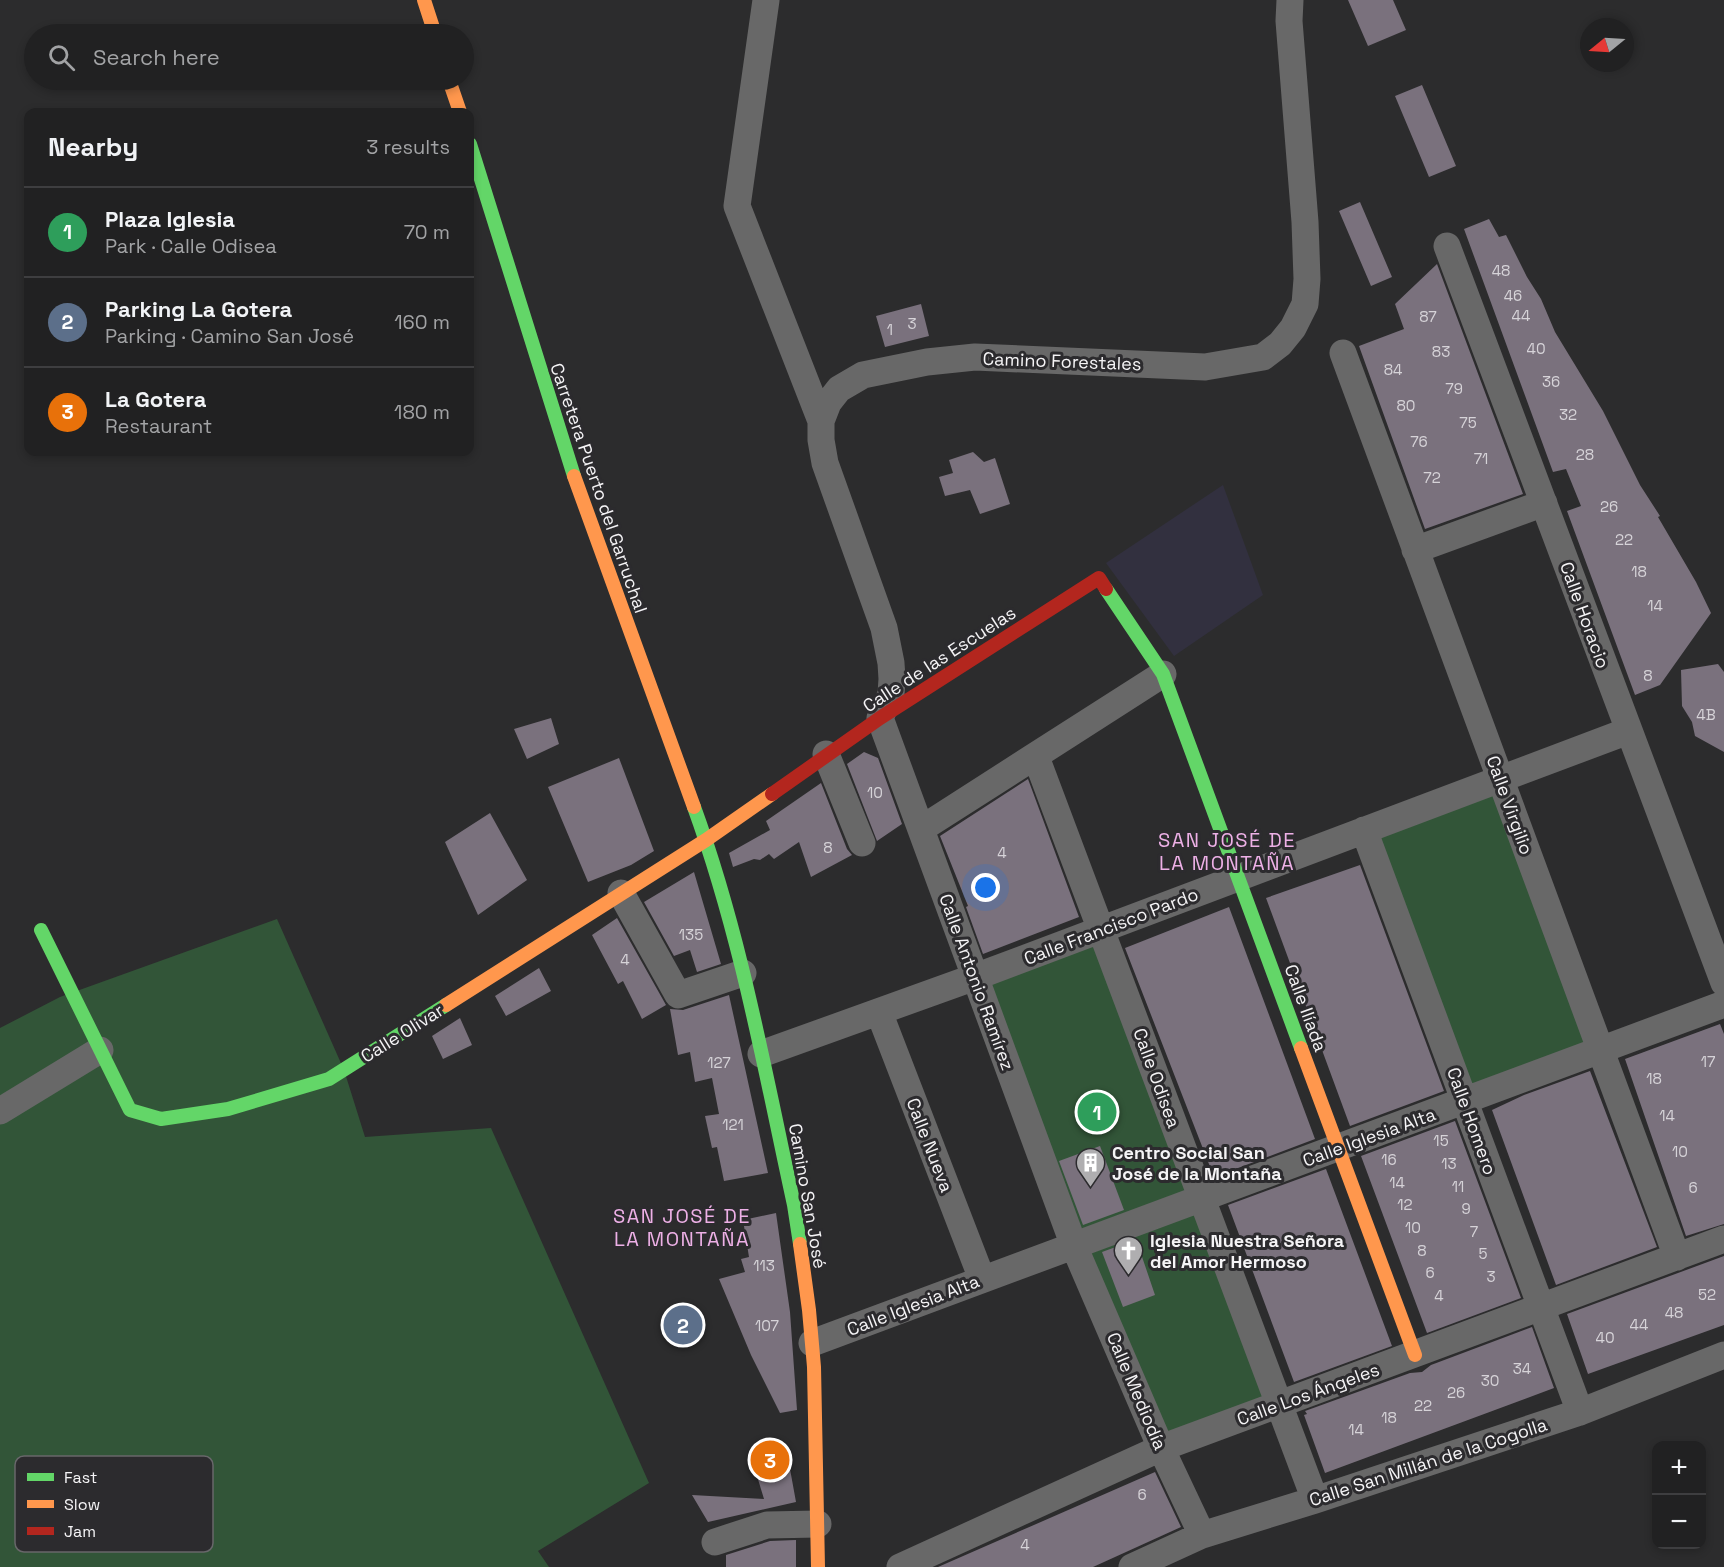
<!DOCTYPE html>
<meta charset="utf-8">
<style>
body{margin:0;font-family:"Space Grotesk",sans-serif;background:#2d2e2f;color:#f1f3f6}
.controls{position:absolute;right:18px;bottom:18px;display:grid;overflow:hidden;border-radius:12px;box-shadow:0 3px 9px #0003}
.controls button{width:54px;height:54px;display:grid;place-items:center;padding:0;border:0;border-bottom:2px solid #3e3e40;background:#212122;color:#f1f3f6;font:30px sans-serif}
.compass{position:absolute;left:1580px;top:18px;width:54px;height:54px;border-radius:50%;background:#212122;box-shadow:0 3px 9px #0003;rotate:252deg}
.you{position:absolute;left:986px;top:888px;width:21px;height:21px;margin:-15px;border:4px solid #fff;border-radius:50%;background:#1a73e8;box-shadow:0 0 0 9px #1a73e833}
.badge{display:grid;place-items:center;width:39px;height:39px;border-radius:50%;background:#1a73e8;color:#fff;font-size:20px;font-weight:700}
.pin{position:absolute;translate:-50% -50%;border:3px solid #fff;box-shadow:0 2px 6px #0006}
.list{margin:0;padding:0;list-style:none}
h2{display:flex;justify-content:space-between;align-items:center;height:78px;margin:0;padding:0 24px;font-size:26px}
h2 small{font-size:20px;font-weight:400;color:#a2a3a5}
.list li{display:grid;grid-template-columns:39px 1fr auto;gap:18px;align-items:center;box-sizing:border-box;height:90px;padding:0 24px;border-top:2px solid #3e3e40}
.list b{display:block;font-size:22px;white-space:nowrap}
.list p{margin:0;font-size:20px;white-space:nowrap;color:#a2a3a5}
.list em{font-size:20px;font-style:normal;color:#a2a3a5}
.icon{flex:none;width:33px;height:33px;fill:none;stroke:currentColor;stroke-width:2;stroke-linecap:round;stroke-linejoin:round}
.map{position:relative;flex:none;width:1724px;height:1567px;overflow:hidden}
.search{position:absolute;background:#212122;box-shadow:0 3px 9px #0003;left:24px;top:24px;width:450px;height:66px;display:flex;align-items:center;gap:15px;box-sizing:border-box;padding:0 21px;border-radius:33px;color:#a2a3a5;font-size:22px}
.panel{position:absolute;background:#212122;box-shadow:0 3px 9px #0003;left:24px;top:108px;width:450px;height:348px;border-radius:12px}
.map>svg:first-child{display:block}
.education{fill:#32303f}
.green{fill:#325538}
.building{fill:#7a717d}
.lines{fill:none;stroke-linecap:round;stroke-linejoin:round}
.street{stroke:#686868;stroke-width:27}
.fast{stroke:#63d668;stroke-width:14}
.slow{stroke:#ff974d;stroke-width:14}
.jam{stroke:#b3261e;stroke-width:14}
.labels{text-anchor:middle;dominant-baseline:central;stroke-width:6;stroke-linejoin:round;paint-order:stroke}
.number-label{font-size:15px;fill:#d6d3d8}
.street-label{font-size:18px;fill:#f5f4f6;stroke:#2c2b2e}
.poi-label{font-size:18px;font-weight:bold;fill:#f5f4f6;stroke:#2c2b2e;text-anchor:start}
.neighbourhood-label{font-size:20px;letter-spacing:1.5px;fill:#edb0e6;stroke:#2c2b2e}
.key{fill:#2c2b2e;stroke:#68676a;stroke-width:1.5}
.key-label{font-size:16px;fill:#f5f4f6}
</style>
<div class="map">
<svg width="1724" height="1567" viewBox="0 0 1724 1567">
<rect width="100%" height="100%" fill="#2c2c2d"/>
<!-- education -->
<path class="education" d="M1223 485 1263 595 1174 656 1106 563Z"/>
<!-- green -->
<path class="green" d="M1500 779 1601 1050 1464 1101 1364 830Z
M277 919 344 1070 365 1137 491 1128 649 1483 538 1551 549 1567H0V1028L60 997Z
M1102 930 1279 1405 1161 1448 975 977Z"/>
<!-- building -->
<path class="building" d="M1348 0H1393L1406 30 1368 46Z
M1422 85 1456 166 1429 177 1395 96Z
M1360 202 1392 277 1371 286 1339 211Z
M1489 219 1499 237 1506 235 1527 277 1541 299 1555 332 1603 411 1640 485 1660 516 1658 517 1696 582 1711 613 1660 685 1635 695 1567 511 1581 506 1566 469 1553 472 1464 229Z
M1437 264 1523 494 1425 529 1359 346 1404 329 1395 304Z
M921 304 929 336 885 347 876 316Z
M973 452 984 462 995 458 1010 504 980 514 970 490 945 496 939 477 953 473 949 460Z
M1718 664 1724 672V752L1695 736 1692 722 1682 706 1681 670Z
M551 718 559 744 527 759 514 729Z
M864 752 878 758 902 824 877 841 847 764Z
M619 758 654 851 631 865 588 882 548 787Z
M1028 779 1079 917 983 954 966 907 968 906 940 836Z
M821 783 847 849 852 855 811 877 799 842 774 859 769 854 760 860 754 859 733 867 729 853 770 830 766 821Z
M490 813 527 880 478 915 445 842Z
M1360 865 1444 1091 1350 1126 1266 898Z
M694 872 721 964 697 972 690 950 674 956 644 902Z
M1229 907 1315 1139 1214 1177 1125 948Z
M617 918 666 1005 642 1019 623 981 618 984 592 935Z
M539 968 551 991 506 1016 495 996Z
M729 995 768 1173 724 1181 717 1147 712 1148 705 1116 719 1114 712 1078 695 1082 690 1052 678 1055 670 1009 683 1010Z
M460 1018 472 1045 443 1059 432 1036Z
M1720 1024 1724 1034V1224L1686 1236 1625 1059Z
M1590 1071 1657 1247 1556 1285 1492 1110 1524 1095Z
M1455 1121 1521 1298 1427 1333 1361 1156Z
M1100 1146 1124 1210 1083 1225 1059 1161Z
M1326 1169 1392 1346 1294 1382 1228 1205Z
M776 1213 790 1312 797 1410 780 1413 751 1355 719 1279 745 1272 741 1259 749 1257 743 1220Z
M1135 1240 1137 1242 1155 1295 1123 1307 1102 1252Z
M1724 1256V1325L1588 1374 1567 1314Z
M1532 1327 1554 1388 1325 1473 1304 1415 1307 1414 1305 1411 1410 1373 1422 1372 1431 1365Z
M790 1469 796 1502 708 1522 692 1495 764 1499 757 1476Z
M1155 1472 1181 1527 1093 1567H938Z
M796 1540V1567H726V1555L770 1541Z"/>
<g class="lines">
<!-- street -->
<path class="street" d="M766 0 737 206 821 421
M1447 246 1724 983
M1343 353 1677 1257
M1415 550 1544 503
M826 754 862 843
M1036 757 1315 1500
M921 829 1163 674
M1364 830 1580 1412
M621 893 678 995 743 973
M879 1012 982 1279
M761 1054 975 977 1628 731
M0 1111 100 1050
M812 1343 1724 1004
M1202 1535 1161 1448 1074 1246 880 718 891 694 892 679 891 663 884 628 825 463 821 440V421L828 403 839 389 863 375 927 362 975 357 1205 367 1263 357 1280 344 1293 328 1305 304 1307 279 1305 222 1289 21 1290 0
M715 1542 767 1525 818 1524
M900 1567 1161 1448 1724 1239
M1132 1567 1202 1535 1315 1500 1580 1412 1724 1355"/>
<!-- fast -->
<path class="fast" d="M470 144 574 476
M1106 589 1163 674 1301 1048
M694 807C741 936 765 1072 794 1205L800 1244
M41 930 130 1110 161 1119 228 1109 329 1079 446 1005"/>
<!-- slow -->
<path class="slow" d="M424 0 435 34
M449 80 460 112
M574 476 694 807
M446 1005 706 840 772 794
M1301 1048 1415 1355
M800 1244 809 1310 814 1367 818 1567"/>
<!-- jam -->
<path class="jam" d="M772 794 880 718 1099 578 1106 589"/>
</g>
<!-- icons -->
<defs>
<symbol id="building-pin" viewBox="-11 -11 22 30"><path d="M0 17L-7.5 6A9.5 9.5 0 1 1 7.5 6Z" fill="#afaeb0" stroke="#2c2b2e"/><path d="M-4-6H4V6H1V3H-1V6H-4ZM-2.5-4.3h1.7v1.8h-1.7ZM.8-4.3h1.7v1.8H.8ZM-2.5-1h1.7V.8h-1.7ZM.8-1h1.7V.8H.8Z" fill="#fff"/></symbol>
<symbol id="church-pin" viewBox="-11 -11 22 30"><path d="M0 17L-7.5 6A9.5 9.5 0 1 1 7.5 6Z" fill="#afaeb0" stroke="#2c2b2e"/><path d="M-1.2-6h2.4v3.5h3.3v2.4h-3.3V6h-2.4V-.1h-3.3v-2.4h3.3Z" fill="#fff"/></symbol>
</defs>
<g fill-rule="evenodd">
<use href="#building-pin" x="1074" y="1146" width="33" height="45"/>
<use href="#church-pin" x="1112" y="1234" width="33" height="45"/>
</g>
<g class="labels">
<!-- number labels -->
<g class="number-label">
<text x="1501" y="270">48</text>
<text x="1513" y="295">46</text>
<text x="1521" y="315">44</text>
<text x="1428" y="316">87</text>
<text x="912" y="323">3</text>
<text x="890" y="329">1</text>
<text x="1536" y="348">40</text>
<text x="1441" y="351">83</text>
<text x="1393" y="369">84</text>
<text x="1551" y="381">36</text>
<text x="1454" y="388">79</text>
<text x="1406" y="405">80</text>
<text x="1568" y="414">32</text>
<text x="1468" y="422">75</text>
<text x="1419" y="441">76</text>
<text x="1585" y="454">28</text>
<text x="1481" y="458">71</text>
<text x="1432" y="477">72</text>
<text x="1609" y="506">26</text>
<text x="1624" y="539">22</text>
<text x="1639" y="571">18</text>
<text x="1655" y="605">14</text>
<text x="1648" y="675">8</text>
<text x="1706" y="714">4B</text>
<text x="875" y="792">10</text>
<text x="828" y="847">8</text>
<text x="1002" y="852">4</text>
<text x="691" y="934">135</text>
<text x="625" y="959">4</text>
<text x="1708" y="1061">17</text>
<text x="719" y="1062">127</text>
<text x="1654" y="1078">18</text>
<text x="1667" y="1115">14</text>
<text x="733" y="1124">121</text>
<text x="1441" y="1140">15</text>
<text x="1680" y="1151">10</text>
<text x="1389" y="1159">16</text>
<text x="1449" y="1163">13</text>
<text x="1397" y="1182">14</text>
<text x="1458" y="1186">11</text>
<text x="1693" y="1187">6</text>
<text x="1405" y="1204">12</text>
<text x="1466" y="1208">9</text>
<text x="1413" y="1227">10</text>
<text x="1474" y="1231">7</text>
<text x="1422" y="1250">8</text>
<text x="1483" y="1253">5</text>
<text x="764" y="1265">113</text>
<text x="1430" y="1272">6</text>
<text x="1491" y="1276">3</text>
<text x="1707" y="1294">52</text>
<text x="1439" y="1295">4</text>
<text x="1674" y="1312">48</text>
<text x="1639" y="1324">44</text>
<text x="767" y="1325">107</text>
<text x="1605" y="1337">40</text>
<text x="1522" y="1368">34</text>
<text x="1490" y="1380">30</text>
<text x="1456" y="1392">26</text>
<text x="1423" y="1405">22</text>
<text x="1389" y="1417">18</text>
<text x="1356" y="1429">14</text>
<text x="1142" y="1494">6</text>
<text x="1025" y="1544">4</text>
</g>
<!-- street labels -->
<g class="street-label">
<text transform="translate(1062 361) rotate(2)">Camino Forestales</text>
<text transform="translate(599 488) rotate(71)">Carretera Puerto del Garruchal</text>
<text transform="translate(1585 615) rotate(70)">Calle Horacio</text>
<text transform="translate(939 659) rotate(-33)">Calle de las Escuelas</text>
<text transform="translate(1510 805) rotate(70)">Calle Virgilio</text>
<text transform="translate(1111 926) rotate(-21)">Calle Francisco Pardo</text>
<text transform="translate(977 982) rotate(70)">Calle Antonio Ramírez</text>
<text transform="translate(1306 1008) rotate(70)">Calle Ilíada</text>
<text transform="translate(402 1033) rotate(-32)">Calle Olivar</text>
<text transform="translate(1157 1078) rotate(70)">Calle Odisea</text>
<text transform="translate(1472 1121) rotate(70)">Calle Homero</text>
<text transform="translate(1369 1137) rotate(-20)">Calle Iglesia Alta</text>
<text transform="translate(930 1145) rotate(69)">Calle Nueva</text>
<text transform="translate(808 1196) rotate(80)">Camino San José</text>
<text transform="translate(913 1305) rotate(-21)">Calle Iglesia Alta</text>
<text transform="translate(1137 1391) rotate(67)">Calle Mediodía</text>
<text transform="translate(1308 1394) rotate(-20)">Calle Los Ángeles</text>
<text transform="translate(1428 1462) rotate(-18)">Calle San Millán de la Cogolla</text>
</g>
<!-- poi labels -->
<g class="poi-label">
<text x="1112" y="1152">Centro Social San<tspan x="1112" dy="21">José de la Montaña</tspan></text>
<text x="1150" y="1240">Iglesia Nuestra Señora<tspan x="1150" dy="21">del Amor Hermoso</tspan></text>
</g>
<!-- neighbourhood labels -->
<g class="neighbourhood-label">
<text x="1227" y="840">SAN JOSÉ DE<tspan x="1227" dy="23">LA MONTAÑA</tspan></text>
<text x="682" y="1216">SAN JOSÉ DE<tspan x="682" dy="23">LA MONTAÑA</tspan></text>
</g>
</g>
<!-- legend -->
<rect x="15" y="1456" width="198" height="96" rx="9" class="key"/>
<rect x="27" y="1473" width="27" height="8" fill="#63d668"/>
<rect x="27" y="1500" width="27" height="8" fill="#ff974d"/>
<rect x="27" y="1527" width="27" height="8" fill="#b3261e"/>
<g class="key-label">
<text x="64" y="1483">Fast</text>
<text x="64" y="1510">Slow</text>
<text x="64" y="1537">Jam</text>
</g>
</svg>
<div class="controls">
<button>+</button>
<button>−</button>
</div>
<svg class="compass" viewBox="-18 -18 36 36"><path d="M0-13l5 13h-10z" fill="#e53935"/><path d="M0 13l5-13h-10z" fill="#a2a3a5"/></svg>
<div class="you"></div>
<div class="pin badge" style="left:1097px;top:1112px;background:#2e9e5b">1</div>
<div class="pin badge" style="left:683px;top:1325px;background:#5c6f8a">2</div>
<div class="pin badge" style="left:770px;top:1460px;background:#e8710a">3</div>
<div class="search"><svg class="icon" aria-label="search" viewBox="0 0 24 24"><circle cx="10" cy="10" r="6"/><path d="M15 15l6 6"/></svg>Search here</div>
<section class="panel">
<h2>Nearby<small>3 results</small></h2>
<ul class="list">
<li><span class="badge" style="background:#2e9e5b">1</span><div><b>Plaza Iglesia</b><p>Park · Calle Odisea</p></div><em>70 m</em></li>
<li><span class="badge" style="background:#5c6f8a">2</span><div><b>Parking La Gotera</b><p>Parking · Camino San José</p></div><em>160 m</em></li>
<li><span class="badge" style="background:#e8710a">3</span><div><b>La Gotera</b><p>Restaurant</p></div><em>180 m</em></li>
</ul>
</section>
</div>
